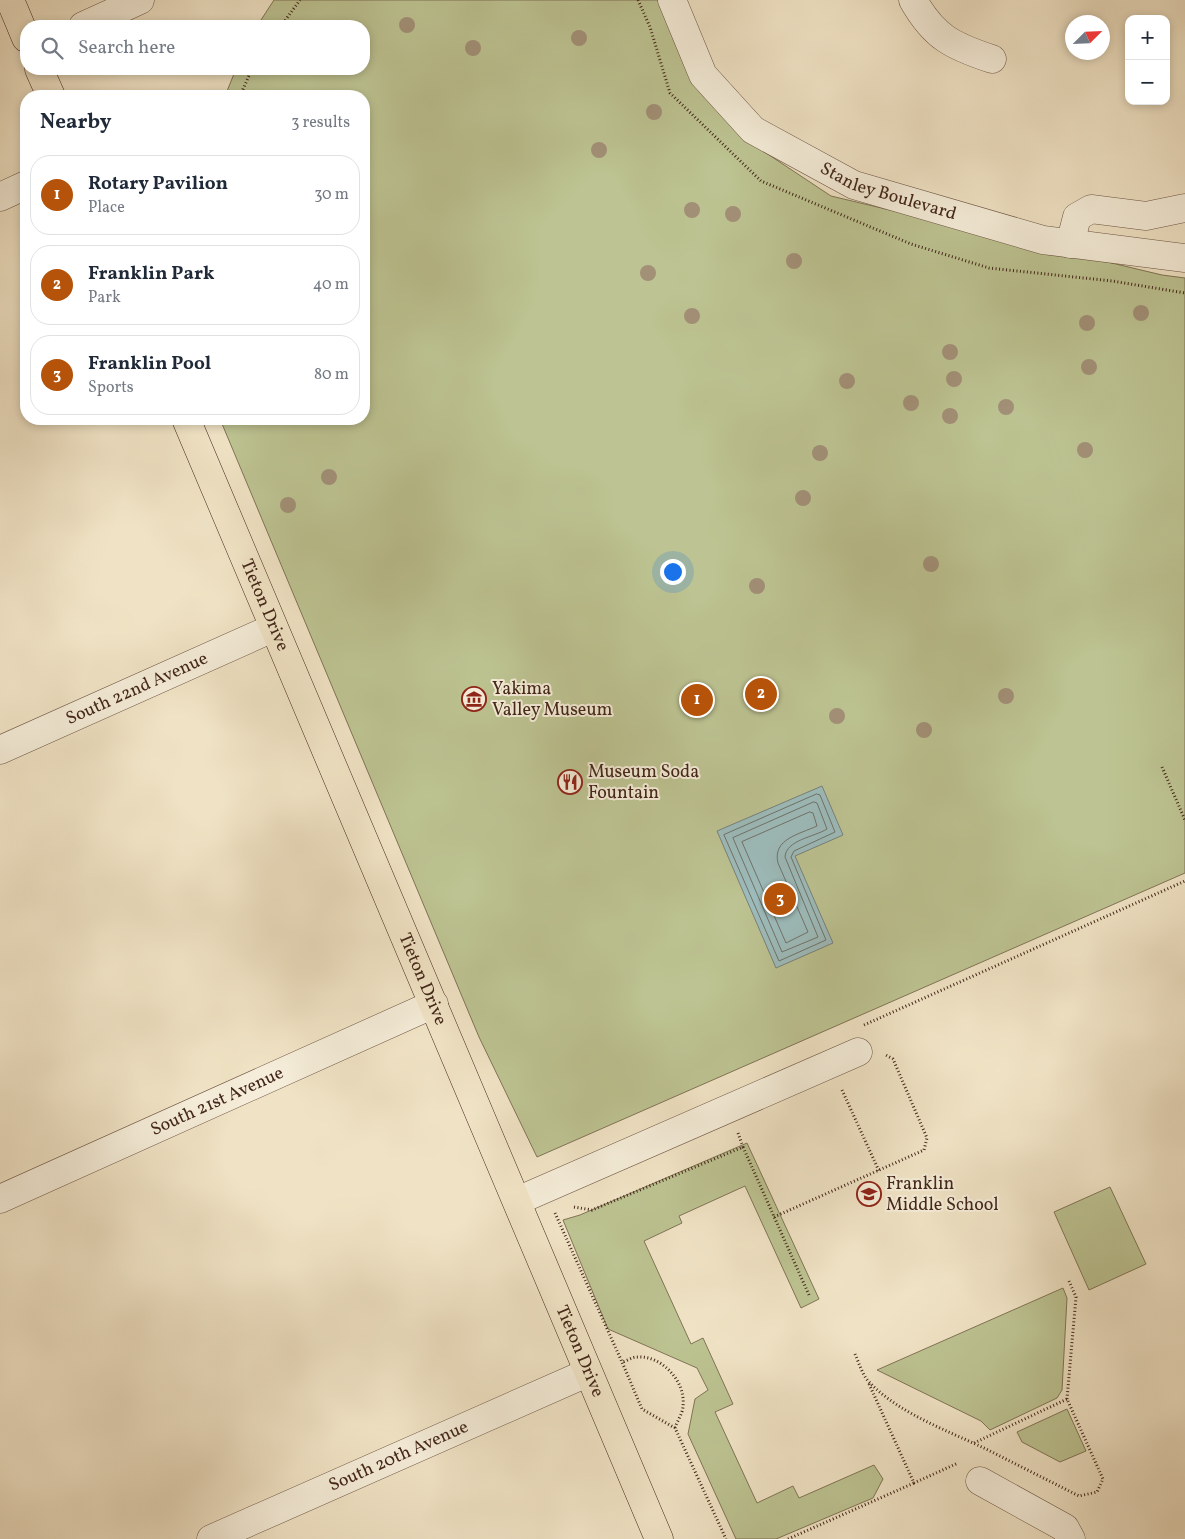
<!DOCTYPE html>
<meta charset="utf-8">
<style>
body{margin:0;font-family:Vollkorn,serif;background:#f2f2f3;color:#1f2937}
.controls{position:absolute;right:15px;top:15px;display:grid;overflow:hidden;border-radius:10px;box-shadow:0 2px 8px #0003}
.controls button{width:45px;height:45px;display:grid;place-items:center;padding:0;border:0;border-bottom:1px solid #e0e1e3;background:#fff;color:#1f2937;font:25px sans-serif}
.compass{position:absolute;left:1065px;top:15px;width:45px;height:45px;border-radius:50%;background:#fff;box-shadow:0 2px 8px #0003;rotate:66deg}
.you{position:absolute;left:672px;top:571px;width:18px;height:18px;margin:-12px;border:4px solid #fff;border-radius:50%;background:#1a73e8;box-shadow:0 0 0 8px #1a73e833}
.badge{display:grid;place-items:center;width:32px;height:32px;border-radius:50%;background:#b45309;color:#fff;font-size:16px;font-weight:700}
.pin{position:absolute;translate:-50% -50%;border:2px solid #fff;box-shadow:0 1px 5px #0006}
.list{margin:0;padding:0;list-style:none}
h2{display:flex;justify-content:space-between;align-items:center;height:65px;margin:0;padding:0 20px;font-size:21px}
h2 small{font-size:16px;font-weight:400;color:#747a83}
.list li{display:grid;grid-template-columns:32px 1fr auto;gap:15px;align-items:center;box-sizing:border-box;height:80px;margin:0 10px 10px;padding:0 10px;border:1px solid #e0e1e3;border-radius:20px}
.list b{display:block;font-size:19px;white-space:nowrap}
.list p{margin:0;font-size:16px;white-space:nowrap;color:#747a83}
.list em{font-size:16px;font-style:normal;color:#747a83}
.icon{flex:none;width:28px;height:28px;fill:none;stroke:currentColor;stroke-width:2;stroke-linecap:round;stroke-linejoin:round}
.map{position:relative;flex:none;width:1185px;height:1539px;overflow:hidden}
.search{position:absolute;background:#fff;box-shadow:0 2px 8px #0003;left:20px;top:20px;width:350px;height:55px;display:flex;align-items:center;gap:12px;box-sizing:border-box;padding:0 18px;border-radius:20px;color:#747a83;font-size:19px}
.panel{position:absolute;background:#fff;box-shadow:0 2px 8px #0003;left:20px;top:90px;width:350px;height:335px;border-radius:20px}
.map>svg:first-child{display:block}
.green{fill:#bdc392;stroke:#807456}
.water{fill:#9dbdbd;stroke:#79817b}
.lines{fill:none;stroke-linecap:round;stroke-linejoin:round}
.shore{stroke:#70726b;stroke-width:1}
.minor-casing{stroke:#6e5544;stroke-width:29}
.major-casing{stroke:#432619;stroke-width:29}
.path{stroke:#432619;stroke-width:3;stroke-dasharray:1 2.5;stroke-linecap:butt}
.minor{stroke:#f5edd9;stroke-width:28}
.major{stroke:#f0e3c5;stroke-width:28}
.tree{fill:#a29077}
.labels{text-anchor:middle;dominant-baseline:central;stroke-width:4;stroke-linejoin:round;paint-order:stroke}
.street-label{font-size:18px;fill:#432619;stroke:#f5edd9}
.poi-label{font-size:18px;fill:#432619;stroke:#f5edd9;text-anchor:start}
</style>
<div class="map">
<svg width="1185" height="1539" viewBox="0 0 1185 1539">
<rect width="100%" height="100%" fill="#f0e3c5"/>
<filter id="stains"><feTurbulence type="fractalNoise" baseFrequency=".004" numOctaves="4"/><feColorMatrix values="0 0 0 0 .2 0 0 0 0 .09 0 0 0 0 .02 0 0 0 .5 -.17"/></filter>
<radialGradient id="worn" r=".72"><stop offset=".6" stop-color="#630" stop-opacity="0"/><stop offset="1" stop-color="#630" stop-opacity=".3"/></radialGradient>
<!-- green -->
<path class="green" d="M274 0H658L703 96 751 143 831 196 1162 275 1185 278V873L537 1157 479 1037 220 419H364V96H225L236 69H364V26H257Z
M747 1143 819 1299 801 1308 745 1186 679 1216 682 1223 644 1241 691 1344 703 1338 733 1404 715 1412 757 1503 793 1486 799 1498 874 1465 883 1479 873 1498 776 1539H736L688 1434 695 1399 708 1390 697 1368 608 1329 563 1220 580 1215Z
M1110 1187 1146 1264 1089 1290 1054 1212Z
M1063 1288 1067 1298 1062 1390 1057 1398 990 1430 981 1421 877 1370Z
M1067 1409 1086 1451 1060 1462 1022 1442 1017 1432Z"/>
<!-- water -->
<path class="water" d="M822 786 843 835 795 856 833 943 776 968 717 831Z"/>
<g class="lines">
<!-- shore -->
<path class="shore" d="M817 794 820 795 835 832 794 851 791 857 826 940 779 961 724 835Z
M814 802 817 803 827 829C814 837 786 840 785 857L818 937 782 952 733 838Z
M810 812 813 813 817 826C800 834 772 839 778 863L808 932 786 943 742 842Z"/>
<defs>
<g id="minor">
<path id="s1" d="M672 0 703 75 753 130 854 185 1043 240 1185 258"/>
<path d="M913 0C934 37 952 46 992 59"/>
<path d="M83 26 140 0"/>
<path d="M0 197 26 185"/>
<path d="M1070 244 1077 217 1091 209 1146 216 1185 208"/>
<path id="s2" d="M0 750 273 628"/>
<path id="s3" d="M0 1199 434 1004"/>
<path d="M517 1201 858 1052"/>
<path d="M980 1481 1065 1528 1071 1539"/>
<path id="s4" d="M211 1539 587 1373"/>
</g>
<g id="major">
<path d="M10 0 26 38"/>
<path d="M39 69 51 96"/>
<path id="s5" d="M186 419 659 1539"/>
</g>
</defs>
<!-- minor casing -->
<use href="#minor" class="minor-casing"/>
<!-- major casing -->
<use href="#major" class="major-casing"/>
<!-- path -->
<path class="path" d="M638 0 650 27 670 93 761 181 911 244 989 268 1112 281 1185 293
M281 26 300 0
M240 96 252 69
M1162 767 1185 820
M864 1025 1185 881
M842 1090 879 1171
M738 1133 743 1147
M574 1207 592 1210 743 1147 809 1295
M555 1213 622 1362
M774 1217 924 1150 927 1138 893 1059 884 1054
M855 1354C859 1363 863 1377 871 1384 902 1415 949 1431 988 1450L1079 1496 1097 1492 1103 1479 1067 1399 974 1443
M869 1384 914 1483 958 1463
M1067 1399 1076 1297 1069 1281
M675 1428C677 1421 683 1413 683 1406 686 1382 662 1355 637 1357 632 1357 627 1361 622 1362L642 1409 675 1428 726 1539
M788 1539 914 1483"/>
<!-- minor -->
<use href="#minor" class="minor"/>
<!-- major -->
<use href="#major" class="major"/>
</g>
<!-- trees -->
<g class="tree">
<circle cx="407" cy="25" r="8"/>
<circle cx="579" cy="38" r="8"/>
<circle cx="473" cy="48" r="8"/>
<circle cx="654" cy="112" r="8"/>
<circle cx="599" cy="150" r="8"/>
<circle cx="692" cy="210" r="8"/>
<circle cx="733" cy="214" r="8"/>
<circle cx="794" cy="261" r="8"/>
<circle cx="648" cy="273" r="8"/>
<circle cx="1141" cy="313" r="8"/>
<circle cx="692" cy="316" r="8"/>
<circle cx="1087" cy="323" r="8"/>
<circle cx="950" cy="352" r="8"/>
<circle cx="1089" cy="367" r="8"/>
<circle cx="954" cy="379" r="8"/>
<circle cx="847" cy="381" r="8"/>
<circle cx="911" cy="403" r="8"/>
<circle cx="1006" cy="407" r="8"/>
<circle cx="950" cy="416" r="8"/>
<circle cx="1085" cy="450" r="8"/>
<circle cx="820" cy="453" r="8"/>
<circle cx="329" cy="477" r="8"/>
<circle cx="803" cy="498" r="8"/>
<circle cx="288" cy="505" r="8"/>
<circle cx="931" cy="564" r="8"/>
<circle cx="757" cy="586" r="8"/>
<circle cx="1006" cy="696" r="8"/>
<circle cx="837" cy="716" r="8"/>
<circle cx="924" cy="730" r="8"/>
</g>
<!-- icons -->
<defs>
<symbol id="museum-ring" viewBox="-11 -11 22 22"><circle r="9.5" fill="#f5edd9" stroke="#8f2418" stroke-width="1.5"/><path d="M0-6L6-3V-2H-6V-3ZM-5-1h2V3h-2ZM-1-1h2V3h-2ZM3-1h2V3H3ZM-6 4H6V6H-6Z" fill="#8f2418"/></symbol>
<symbol id="restaurant-ring" viewBox="-11 -11 22 22"><circle r="9.5" fill="#f5edd9" stroke="#8f2418" stroke-width="1.5"/><path d="M-5-6h1v4h1v-4h1v4h1v-4h1v5L-1.5 .5V6h-2V.5L-5-1ZM5-6V6H3V1.5H1.5Q1.5-4 5-6Z" fill="#8f2418"/></symbol>
<symbol id="school-ring" viewBox="-11 -11 22 22"><circle r="9.5" fill="#f5edd9" stroke="#8f2418" stroke-width="1.5"/><path d="M0-5L7-2L0 1L-7-2ZM-4 1L0 2.5L4 1V4Q0 6-4 4Z" fill="#8f2418"/></symbol>
</defs>
<g fill-rule="evenodd">
<use href="#museum-ring" x="460" y="685" width="28" height="28"/>
<use href="#restaurant-ring" x="556" y="768" width="28" height="28"/>
<use href="#school-ring" x="855" y="1180" width="28" height="28"/>
</g>
<g class="labels">
<!-- street labels -->
<g class="street-label">
<text stroke="none"><textPath href="#s1" startOffset="305">Stanley Boulevard</textPath></text>
<text stroke="none"><textPath href="#s5" startOffset="202">Tieton Drive</textPath></text>
<text stroke="none"><textPath href="#s2" startOffset="150">South 22nd Avenue</textPath></text>
<text stroke="none"><textPath href="#s5" startOffset="608">Tieton Drive</textPath></text>
<text stroke="none"><textPath href="#s3" startOffset="238">South 21st Avenue</textPath></text>
<text stroke="none"><textPath href="#s5" startOffset="1012">Tieton Drive</textPath></text>
<text stroke="none"><textPath href="#s4" startOffset="205">South 20th Avenue</textPath></text>
</g>
<!-- poi labels -->
<g class="poi-label">
<text x="492" y="689">Yakima<tspan x="492" dy="21">Valley Museum</tspan></text>
<text x="588" y="772">Museum Soda<tspan x="588" dy="21">Fountain</tspan></text>
<text x="886" y="1184">Franklin<tspan x="886" dy="21">Middle School</tspan></text>
</g>
</g>
<rect width="100%" height="100%" filter="url(#stains)"/>
<rect width="100%" height="100%" fill="url(#worn)"/>
</svg>
<div class="controls">
<button>+</button>
<button>−</button>
</div>
<svg class="compass" viewBox="-18 -18 36 36"><path d="M0-13l5 13h-10z" fill="#e53935"/><path d="M0 13l5-13h-10z" fill="#747a83"/></svg>
<div class="you"></div>
<div class="pin badge" style="left:697px;top:700px">1</div>
<div class="pin badge" style="left:761px;top:694px">2</div>
<div class="pin badge" style="left:780px;top:899px">3</div>
<div class="search"><svg class="icon" aria-label="search" viewBox="0 0 24 24"><circle cx="10" cy="10" r="6"/><path d="M15 15l6 6"/></svg>Search here</div>
<section class="panel">
<h2>Nearby<small>3 results</small></h2>
<ul class="list">
<li><span class="badge">1</span><div><b>Rotary Pavilion</b><p>Place</p></div><em>30 m</em></li>
<li><span class="badge">2</span><div><b>Franklin Park</b><p>Park</p></div><em>40 m</em></li>
<li><span class="badge">3</span><div><b>Franklin Pool</b><p>Sports</p></div><em>80 m</em></li>
</ul>
</section>
</div>
